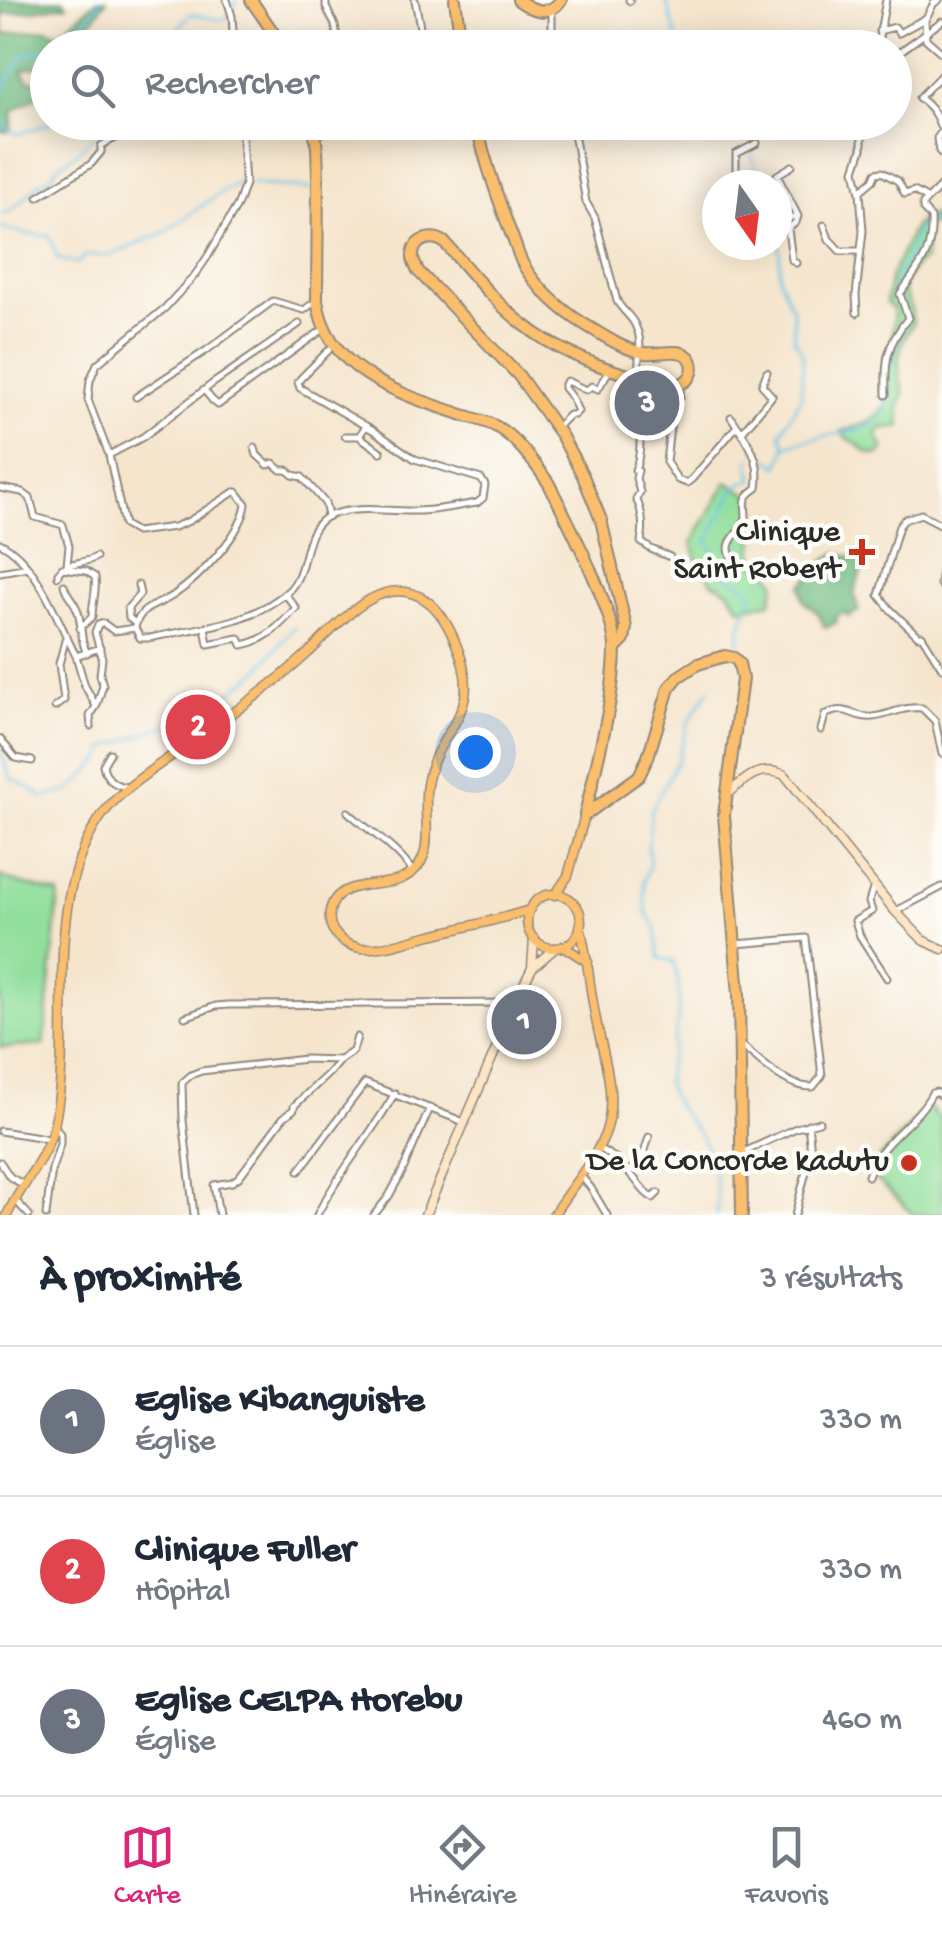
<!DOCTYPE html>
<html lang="fr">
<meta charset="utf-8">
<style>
body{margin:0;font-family:"Gochi Hand",sans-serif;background:#f6f6f7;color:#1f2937}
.compass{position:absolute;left:702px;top:170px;width:90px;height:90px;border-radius:50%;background:#fff;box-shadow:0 5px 25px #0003;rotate:166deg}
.you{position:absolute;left:475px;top:752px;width:35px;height:35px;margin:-25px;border:8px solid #fff;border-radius:50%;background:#1a73e8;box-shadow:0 0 0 15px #1a73e833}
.badge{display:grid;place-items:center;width:65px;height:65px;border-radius:50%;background:#db2777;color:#fff;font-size:32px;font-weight:700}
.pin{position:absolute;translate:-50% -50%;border:5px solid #fff;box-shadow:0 2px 10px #0006}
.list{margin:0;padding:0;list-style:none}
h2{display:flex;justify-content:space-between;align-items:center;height:130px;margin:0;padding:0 40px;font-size:42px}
h2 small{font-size:32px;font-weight:400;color:#747a83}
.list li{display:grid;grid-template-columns:65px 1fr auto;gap:30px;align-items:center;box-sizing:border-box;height:150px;padding:0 40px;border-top:2px solid #e0e1e3}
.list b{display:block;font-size:38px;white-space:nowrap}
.list p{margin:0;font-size:32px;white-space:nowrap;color:#747a83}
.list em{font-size:32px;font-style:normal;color:#747a83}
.icon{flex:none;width:55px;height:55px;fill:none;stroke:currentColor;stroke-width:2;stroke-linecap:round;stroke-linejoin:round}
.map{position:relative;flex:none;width:942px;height:1215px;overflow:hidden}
.search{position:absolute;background:#fff;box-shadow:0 5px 25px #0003;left:30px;right:30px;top:30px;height:110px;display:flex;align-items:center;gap:25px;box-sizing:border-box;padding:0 35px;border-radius:55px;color:#747a83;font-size:38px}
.sheet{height:580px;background:#fff}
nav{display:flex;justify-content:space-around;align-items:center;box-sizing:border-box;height:140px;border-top:2px solid #e0e1e3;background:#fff;font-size:28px;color:#747a83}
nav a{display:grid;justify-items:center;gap:5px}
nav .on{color:#db2777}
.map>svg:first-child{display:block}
.green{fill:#92df9d;stroke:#5e8564;stroke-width:2.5}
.forest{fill:#75be84;stroke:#507458;stroke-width:2.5}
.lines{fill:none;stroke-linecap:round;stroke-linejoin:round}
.stream{stroke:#67c3e5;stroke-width:2.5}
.street-casing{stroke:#90887c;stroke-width:9}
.secondary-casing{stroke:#90887c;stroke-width:11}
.primary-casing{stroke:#90887c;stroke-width:11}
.highway-casing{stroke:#90887c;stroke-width:14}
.street{stroke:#fff;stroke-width:5}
.secondary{stroke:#fde5c5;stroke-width:8}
.primary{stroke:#fabe6d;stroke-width:8}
.highway{stroke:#fabe6d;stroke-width:10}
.poi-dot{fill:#c8321e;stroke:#fdfcf7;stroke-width:4}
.labels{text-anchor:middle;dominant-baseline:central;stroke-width:9;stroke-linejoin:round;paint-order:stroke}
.poi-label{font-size:32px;fill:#2b2b2b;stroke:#fdfcf7;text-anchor:end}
</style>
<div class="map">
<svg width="942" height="1215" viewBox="0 0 942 1215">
<rect width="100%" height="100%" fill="#fdfcf7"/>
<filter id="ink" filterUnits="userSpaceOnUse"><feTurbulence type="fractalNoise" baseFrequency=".01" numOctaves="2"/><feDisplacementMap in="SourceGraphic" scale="20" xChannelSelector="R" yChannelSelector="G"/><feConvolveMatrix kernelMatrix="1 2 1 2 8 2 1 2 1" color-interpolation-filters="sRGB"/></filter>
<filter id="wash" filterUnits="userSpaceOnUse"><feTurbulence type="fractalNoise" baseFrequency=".0048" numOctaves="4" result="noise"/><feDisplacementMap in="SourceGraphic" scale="40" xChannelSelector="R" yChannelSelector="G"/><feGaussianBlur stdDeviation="2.25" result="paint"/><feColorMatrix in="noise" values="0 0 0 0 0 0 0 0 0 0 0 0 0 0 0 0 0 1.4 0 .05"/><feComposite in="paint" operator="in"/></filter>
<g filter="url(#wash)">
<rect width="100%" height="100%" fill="#f5e5cd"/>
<!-- green -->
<path class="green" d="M942 215V222L933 223 925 228C923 240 926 248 924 259L915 266 902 287 911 309 913 323 902 342 899 357V376L904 393 899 409 901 426 879 429 877 436 884 449 880 454C862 457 861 442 846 438L842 431 868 423 887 405 882 385 891 355 894 313V309L886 303 890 278 914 227 927 216Z
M727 482 755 498 753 517 759 531 754 542V563L768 570 776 583 771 602 740 608 729 591 712 582 697 560 692 543Z
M0 875 5 879 59 894 44 1045 0 1048Z
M928 1107 942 1120V1215H914L875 1178 873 1169 880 1157Z"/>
<!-- forest -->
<path class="forest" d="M0 0H63L67 5 2 14 4 34 47 29 56 33 63 30 98 0H106L74 47 48 48 47 65 24 69 23 74 30 81 47 80V90L13 111 11 130 6 132 0 130Z
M837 553 864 562 854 593 859 610 849 617 844 612 836 617 837 622 825 628 819 614 804 601 801 586 815 572 814 568Z"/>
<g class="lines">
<!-- stream -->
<path class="stream" d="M666 0 677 39 682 48
M56 48C69 45 77 38 77 25L87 22 101 0
M163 48 190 14 220 20 230 15 236 0
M0 95 23 56 48 49
M0 117 6 128 17 134 55 122
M732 122 737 132 749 138 751 142
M750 150 761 185
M252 184 311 189
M0 215 12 210 40 183 52 175 57 167 77 153 106 122
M0 227 27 234 49 236 58 259 78 263 85 256 112 255 165 232 220 193 234 185 241 183
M904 318 903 309 892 292C895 274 901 270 908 255 917 235 913 217 942 219
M888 381 895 347 901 331
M786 447 791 444C804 441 817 437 831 435 857 431 890 428 888 394
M757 452 779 466 786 447 781 433 801 397 803 354 794 338 793 312 779 277 780 252 777 234
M739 648 740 630 753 591 726 575 708 540 736 486 753 479 749 461 751 458
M709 690 689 721 677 762 651 810 648 847 650 863 644 881 645 898 647 913 656 927 659 958 673 961C686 1000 675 1038 666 1077 667 1104 693 1121 705 1144 715 1164 719 1194 717 1215
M0 750 10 778 32 789 43 798 71 790 103 758 104 750 110 746 181 721 197 710 208 707 221 700 258 671 294 627"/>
</g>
</g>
<g filter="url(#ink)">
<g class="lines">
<defs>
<path id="street" d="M227 0 232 16 234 48
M326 0V7L335 25 339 48
M415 0 420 27 415 36 417 48
M629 0 630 1
M552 10V38L555 48
M925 20 926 39 942 53
M879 31 895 27 899 33 926 18 934 3 939 0
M877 48 886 0
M894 56 942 21
M942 74 919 98C932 107 937 116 942 131L937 138 939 151 942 154
M157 122 163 133 180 131 184 122
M208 122 231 125V122
M241 122 245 184 238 204 208 256 195 275 165 308 97 364 90 380 88 400 109 455 124 525 136 532 174 527 189 521 234 492H237L246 504C243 533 199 578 174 595 158 606 139 606 135 628L140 638H150C197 627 249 625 287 592 311 571 299 527 331 515 359 505 387 512 416 511 436 511 457 506 477 503L483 498 485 485 481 479 415 459 373 430 300 388 298 382 301 378 333 346
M572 122 586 202 595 218 617 301C622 311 632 316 636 327 643 341 638 353 639 366 640 372 643 376 644 382 645 389 641 398 640 406 639 427 643 451 635 470L638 471 636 478 640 492 636 499C643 511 644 529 641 542L651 549 670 557
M736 185V154L757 143
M860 191 873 180 876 173 882 172 898 181 905 194 914 191 928 199
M38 197 91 164 101 152V146C116 136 127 136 140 122
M777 214 782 219 798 216
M777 222 788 229 792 260 796 263
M824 225 829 239 840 251H860
M788 229 796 222 798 216 777 175 792 166
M857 313 856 295 863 231 860 193 855 170 862 149V122
M680 387V397L672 410 666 462 678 480 687 483 692 479 737 426
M204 390 212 400 218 405 325 328
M886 395C885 360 886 346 908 318L900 294C919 266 933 255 931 218L923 209V204L942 185
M136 397 207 350 273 301 304 310 317 300
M731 417C747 440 762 459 757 488 741 499 746 501 746 518 733 545 721 537 736 570
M556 428 569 415H574L578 411 572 398 564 388V384L567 381 586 390 592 386 598 389 609 371
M742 432 772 396 762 385 767 372
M345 436H359L366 426
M359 436 381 452
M255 448 257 455 268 465 273 463 281 470H287L293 475 302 477 319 496 325 503 328 516
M109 455 143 437 212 384 299 324
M0 488 22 492 30 498 35 517 63 525 69 546 67 565
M942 525 921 514 905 519 899 526 879 595 890 609 918 636H922L942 668
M0 543C38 562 57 620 76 656L100 648
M62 568 86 571 95 577C97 592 92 603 92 617L80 628
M942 570 940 584 942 586
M0 572 28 567
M58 576V573C68 560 83 565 96 557
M64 585C67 596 73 599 77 609 83 624 79 639 87 653
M135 623 129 618 128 608 140 594 138 585
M205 627 208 644 239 638 242 645C266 641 280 625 296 608L285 594
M76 656 85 686 96 706
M55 707 64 700 59 664 66 637
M91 726 90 716 97 705 103 685 100 675 102 658 95 632 98 625 103 623 114 631 135 628
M821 730 825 715C848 703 852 719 873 717 890 715 903 706 922 708L935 721 942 754
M0 739 16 758 32 761
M110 753 103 765C106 779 113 785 127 787
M348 812C369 831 398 849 413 872
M874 886 869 902 872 911 855 921 860 936 887 978
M896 911 942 887
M736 944 806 938 822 1076 813 1087C786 1088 760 1060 740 1044
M185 1017 216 1006 228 1005 514 1003
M0 1131 39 1137 50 1140
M598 1148 615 1158 629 1173 644 1153 649 1137
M744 1152 796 1128 819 1122
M0 1162 10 1177 24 1185
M299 1171 365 1083 464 1122
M629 1173C639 1181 641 1192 653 1198L658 1193
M581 1176 591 1188 607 1215
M868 1176C878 1142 916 1124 932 1093L936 1092 942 1096
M15 1200 29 1215
M46 1215 52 1169 60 1144V1134L55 1126
M194 1215 183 1120 182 1083 191 1075 201 1071 305 1059 340 1060
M219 1215 214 1185 232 1182 239 1177 283 1118 294 1109V1106L329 1073 340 1060 353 1051 357 1037
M317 1215C338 1173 371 1135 395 1093
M374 1215 389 1196 402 1172 430 1108
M795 1215 811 1152 808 1124"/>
<path id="secondary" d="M728 794C746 778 759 764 785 775L895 911 923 940 942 949
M532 968 534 939
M425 1215 522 988 532 968 555 948"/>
<path id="primary" d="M527 921a27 27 0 1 1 54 0a27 27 0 1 1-54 0Z
M555 895 568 876 585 815
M563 946 588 962
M7 1215C22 1183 48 1157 55 1121 75 1023 40 907 100 818 120 789 152 770 180 750 224 719 268 690 307 654 337 627 381 568 427 601 441 611 450 629 456 644 487 718 437 723 427 785 421 818 441 862 401 879 378 889 337 878 330 911 329 919 330 927 335 933 340 941 351 946 360 948 382 950 406 941 427 936 461 928 496 921 529 910
M553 1215C569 1190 597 1157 606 1131 619 1092 600 1048 594 1009 589 981 587 954 580 926"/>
<path id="highway" d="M251 0 284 48
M455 0 462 48
M518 0C533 11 549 17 561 0
M313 122 317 148 318 176 317 300C327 373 401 394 460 414 472 418 487 421 497 427 516 438 537 466 549 484 567 519 615 612 615 648 615 698 596 764 585 815
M476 122C484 159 497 196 510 231 515 242 518 256 524 266 538 289 561 310 584 324 602 335 624 350 645 353 658 355 679 347 689 357 694 363 694 372 689 378 676 393 654 382 639 378 598 367 556 351 523 324 493 301 469 270 444 242 433 235 414 238 413 255 412 260 416 266 418 271L519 376 561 435 583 476 601 520 626 627 624 640 615 649
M585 815 639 776 648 757 669 688 678 677 698 664 725 656 734 658 739 663 742 679 724 815 739 994 742 1215"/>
</defs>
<!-- street casing -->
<use href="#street" class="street-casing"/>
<!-- secondary casing -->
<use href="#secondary" class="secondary-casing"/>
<!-- primary casing -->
<use href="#primary" class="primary-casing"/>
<!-- highway casing -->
<use href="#highway" class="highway-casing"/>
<!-- street -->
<use href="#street" class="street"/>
<!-- secondary -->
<use href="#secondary" class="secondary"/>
<!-- primary -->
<use href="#primary" class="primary"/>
<!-- highway -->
<use href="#highway" class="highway"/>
</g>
</g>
<!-- markers -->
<g class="poi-dot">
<path d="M857 537h10v10h10v10h-10v10h-10v-10h-10v-10h10z"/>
<circle cx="909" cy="1163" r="10"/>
</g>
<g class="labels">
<!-- poi labels -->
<g class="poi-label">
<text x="840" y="534">Clinique<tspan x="840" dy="37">Saint Robert</tspan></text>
<text x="889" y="1163">De la Concorde kadutu</text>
</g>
</g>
</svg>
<svg class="compass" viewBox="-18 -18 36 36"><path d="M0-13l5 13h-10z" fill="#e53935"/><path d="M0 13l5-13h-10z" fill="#747a83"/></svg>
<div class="you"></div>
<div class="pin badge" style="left:524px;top:1022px;background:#6b7280">1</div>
<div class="pin badge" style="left:198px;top:727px;background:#e0444e">2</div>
<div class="pin badge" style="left:647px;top:403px;background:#6b7280">3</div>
<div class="search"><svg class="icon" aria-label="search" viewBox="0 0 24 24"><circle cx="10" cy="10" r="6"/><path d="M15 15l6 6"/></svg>Rechercher</div>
</div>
<section class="sheet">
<h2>À proximité<small>3 résultats</small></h2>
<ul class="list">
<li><span class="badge" style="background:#6b7280">1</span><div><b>Eglise Kibanguiste</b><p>Église</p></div><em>330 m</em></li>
<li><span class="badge" style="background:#e0444e">2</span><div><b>Clinique Fuller</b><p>Hôpital</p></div><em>330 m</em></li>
<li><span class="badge" style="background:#6b7280">3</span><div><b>Eglise CELPA Horebu</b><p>Église</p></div><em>460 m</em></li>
</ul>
</section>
<nav>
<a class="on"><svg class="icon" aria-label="map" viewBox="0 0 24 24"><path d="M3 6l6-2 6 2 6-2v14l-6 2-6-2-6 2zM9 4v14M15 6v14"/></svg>Carte</a>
<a><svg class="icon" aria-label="directions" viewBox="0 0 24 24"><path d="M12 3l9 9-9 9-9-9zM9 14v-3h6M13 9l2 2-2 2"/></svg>Itinéraire</a>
<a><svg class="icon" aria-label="saved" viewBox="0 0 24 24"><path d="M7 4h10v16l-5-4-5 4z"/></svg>Favoris</a>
</nav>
